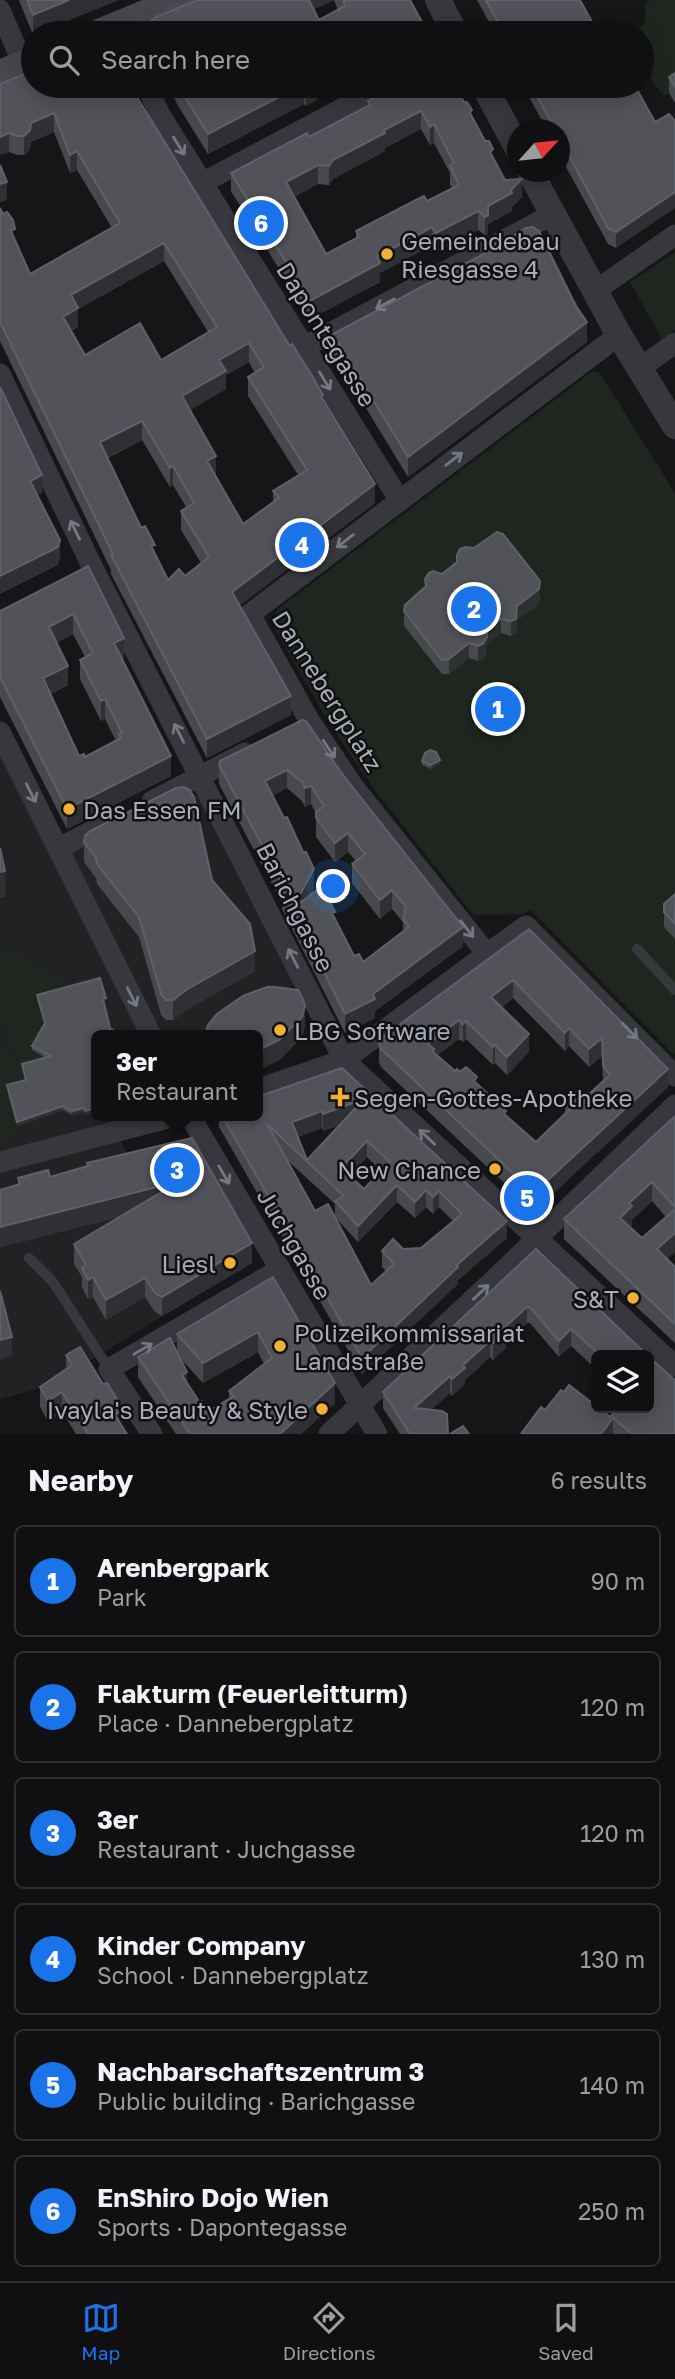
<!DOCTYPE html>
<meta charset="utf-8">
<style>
body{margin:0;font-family:"Golos Text",sans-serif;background:#1e1e20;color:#f1f3f6}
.controls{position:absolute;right:21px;bottom:21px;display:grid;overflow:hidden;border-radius:10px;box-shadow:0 4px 18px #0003}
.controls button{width:63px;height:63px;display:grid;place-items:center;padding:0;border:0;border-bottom:2px solid #303032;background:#101012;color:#f1f3f6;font:35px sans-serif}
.compass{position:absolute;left:507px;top:119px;width:63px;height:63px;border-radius:50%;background:#101012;box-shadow:0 4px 18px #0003;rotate:63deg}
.you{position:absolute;left:334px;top:887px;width:24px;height:24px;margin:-18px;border:5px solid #fff;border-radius:50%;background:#1a73e8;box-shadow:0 0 0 10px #1a73e833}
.badge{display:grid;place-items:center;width:46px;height:46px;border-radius:50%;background:#1a73e8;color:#fff;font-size:23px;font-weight:700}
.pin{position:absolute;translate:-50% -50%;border:4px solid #fff;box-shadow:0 2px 7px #0006}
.popup{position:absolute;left:91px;top:1030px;width:172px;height:91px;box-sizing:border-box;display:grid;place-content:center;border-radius:10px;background:#101012;filter:drop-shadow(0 2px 5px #0005);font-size:23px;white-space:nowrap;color:#9c9d9f}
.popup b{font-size:26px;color:#f1f3f6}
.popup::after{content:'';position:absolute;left:50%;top:100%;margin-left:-14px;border:14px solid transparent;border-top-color:#101012}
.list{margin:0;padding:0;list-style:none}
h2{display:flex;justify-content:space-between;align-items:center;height:91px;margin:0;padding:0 28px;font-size:30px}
h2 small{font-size:23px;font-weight:400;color:#9c9d9f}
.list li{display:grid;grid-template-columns:46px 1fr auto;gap:21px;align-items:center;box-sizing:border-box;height:112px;margin:0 14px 14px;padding:0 14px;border:2px solid #303032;border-radius:10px}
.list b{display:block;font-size:26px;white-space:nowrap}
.list p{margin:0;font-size:23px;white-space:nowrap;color:#9c9d9f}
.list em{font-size:23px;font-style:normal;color:#9c9d9f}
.icon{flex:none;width:38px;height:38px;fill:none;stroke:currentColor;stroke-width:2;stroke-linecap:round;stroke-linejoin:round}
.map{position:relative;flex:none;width:675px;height:1434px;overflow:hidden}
.search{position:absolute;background:#101012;box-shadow:0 4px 18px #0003;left:21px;right:21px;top:21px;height:77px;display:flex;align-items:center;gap:18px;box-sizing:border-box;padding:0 24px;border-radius:38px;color:#9c9d9f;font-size:26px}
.sheet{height:847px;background:#101012}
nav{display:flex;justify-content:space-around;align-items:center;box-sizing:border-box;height:98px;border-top:2px solid #303032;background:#101012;font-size:19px;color:#9c9d9f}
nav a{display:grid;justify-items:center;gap:4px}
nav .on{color:#1a73e8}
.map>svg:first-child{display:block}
.built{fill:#222225}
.green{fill:#1e261f}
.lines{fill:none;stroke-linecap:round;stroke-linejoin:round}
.service{stroke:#37383d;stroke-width:10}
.minor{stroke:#37383d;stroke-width:21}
.tertiary{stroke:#37383d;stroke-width:26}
.secondary{stroke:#45474d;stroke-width:28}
.tram{stroke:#4a4c52;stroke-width:2}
.wall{fill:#47494d;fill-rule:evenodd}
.shaded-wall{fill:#2f3033}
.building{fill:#525359;stroke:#5f6168;stroke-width:2;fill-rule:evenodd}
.oneway{stroke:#757881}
.poi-dot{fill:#f2b134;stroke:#111113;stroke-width:2.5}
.labels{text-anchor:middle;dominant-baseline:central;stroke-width:5;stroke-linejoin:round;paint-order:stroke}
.poi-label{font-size:24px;fill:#a8adb8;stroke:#111113;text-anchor:start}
.street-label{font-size:24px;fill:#a8adb8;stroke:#111113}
</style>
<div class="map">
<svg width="675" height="1434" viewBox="0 0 675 1434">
<rect width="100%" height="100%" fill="#161618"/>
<!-- built -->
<path class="built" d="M0 752 57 856 186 792 202 797 298 983 194 1035H96V1116H127L119 1135 156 1233 194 1297 48 1386 0 1399Z"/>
<!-- green -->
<path class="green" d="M650 0H675V89L664 96 642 68V33H633L645 24 646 3Z
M675 252V330L662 339 630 282Z
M593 371 600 373 675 493V1056L531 910 523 914 473 915 377 793 334 731 273 626 275 613 283 605Z
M12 951 23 959 62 980 72 1025 26 1084 7 1089 19 1135 0 1141V1054L11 1051 0 1006V956Z"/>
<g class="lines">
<!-- service -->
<path class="service" d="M637 949 675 990
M29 1258 53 1282 109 1369"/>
<!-- minor -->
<path class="minor" d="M0 10 23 64
M147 86 159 113 400 501
M202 183 385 86
M595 291 675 235
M619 335 250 614 309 720 353 786 487 954 526 926 675 1076
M304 347 553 214
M640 368 675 343
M0 374 90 562 344 1060 675 1366
M0 732 151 1035
M152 801 245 753
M59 848 111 821
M258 1089 344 1060 487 954
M190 1116 377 1434
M0 1162 175 1116
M152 1434 109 1369 279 1270
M329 1434 499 1275 675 1105"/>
<!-- tertiary -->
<path class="tertiary" d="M438 0 455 33
M484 86 518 149
M530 172 619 335 675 426"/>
<!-- secondary -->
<path class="secondary" d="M99 33 179 0
M0 74 33 60"/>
<!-- tram -->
<path class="tram" d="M88 33 116 22
M109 33 190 0
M0 79 33 65"/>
</g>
<!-- wall -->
<path class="wall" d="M19 0H118L33 35Z
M197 0H410L422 33H151V21ZM334 0 338 10 319 20 314 9Z
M477 0H580L598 33H495Z
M675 73V103L669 93V77Z
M0 84 136 95 323 400 375 503 240 605 291 715 207 758 111 574V570L0 341V208L30 274 112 228 77 170 70 173 54 132 31 142 30 149 24 155H17L9 152ZM164 261 208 332 161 360 85 355 71 331 78 327V309ZM249 362 255 373 248 377V396L298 475 273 491V503L243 524 215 475H216L190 410 226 389V375ZM142 440 170 487 173 485 186 507 181 511V530L201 563 185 576 168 580 108 458Z
M169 86H338L317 97V100L306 106 304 104 208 154 177 104Z
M523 86H635L616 248 608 244 559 154V130H547Z
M368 101 472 117 505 180 522 197 512 207V211L488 224V234L485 235 478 230 436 252 432 245 380 273V282L310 319 231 191V173L309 137 368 106ZM421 129 430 145 434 143 450 173V185L452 188 427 201 356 231V238L326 254 294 197 318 184 329 185 333 179 385 151V148Z
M493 245 587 342 408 477 333 354V334L493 249Z
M88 566 124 658 122 659 171 776 67 829 0 697V611ZM73 634 85 657 80 660V679L101 721 105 719 116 741 85 757 79 756 51 694 68 685 56 643Z
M540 596 539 604 517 620 516 633 511 636 501 633 487 644V652L483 659 478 661 469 658 449 674H442L404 626V611Z
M220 761 343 775 463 946 375 1011V1018L345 1033 282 909V903L219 784V765ZM287 788 302 801 305 807 311 804 316 813V837L335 862 348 852 356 861 352 864V883L380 919 392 909 403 922V932L363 962 354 956 335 919 310 896 314 888 272 796Z
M422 761 440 764 431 769 422 765Z
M84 842 212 880 255 971 186 1010 173 1020H166L161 1015 139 937 97 884 96 878 84 862Z
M675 894V939L664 927V912Z
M529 929 668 1087 534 1211 381 1067 379 1062V1044ZM513 998 565 1051 569 1046 589 1067 602 1056 603 1081 588 1095 584 1096 565 1102V1114L536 1142 506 1116 477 1084 455 1071 437 1055 459 1039 463 1042 466 1039 493 1065 495 1063 507 1075 529 1052 502 1007Z
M37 995 106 1002 104 1003 96 1035V1112L85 1115 84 1112 72 1115 63 1110 17 1126 7 1089V1085L25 1080 22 1064 46 1058 32 1050V1046L45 1024 37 999Z
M305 1026 302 1037 279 1060 257 1071V1035Z
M342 1068 507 1238 458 1280V1284L362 1374 219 1127V1116H257ZM340 1125 307 1160 298 1137 322 1128 323 1131ZM367 1157 381 1171 364 1189 350 1176ZM286 1159 335 1204V1217L358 1242 397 1202 415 1218 426 1207 433 1214 439 1207 453 1221 421 1248 382 1251V1267L386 1271 371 1285 315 1211Z
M675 1116V1252L667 1259 675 1267V1343L564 1239V1219ZM652 1201 666 1217 642 1238 630 1227 632 1225V1220Z
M87 1163 252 1263 162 1316 155 1312 145 1297 106 1320 93 1297 88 1299 82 1287V1277L74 1264V1244L122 1216 0 1247V1190L18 1185V1178L50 1177 87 1167Z
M536 1249 647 1355H596V1369L571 1346 559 1357 530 1323H527L506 1343V1348L493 1360 490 1357 465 1380V1384L452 1396 450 1393 431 1410 448 1434H400L383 1408V1392Z
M273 1277 335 1403 301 1434H176L138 1377V1357L177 1352V1334ZM258 1352 264 1364 229 1391V1399L207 1412 200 1403 187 1384 180 1358 203 1383Z
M66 1355 120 1423 127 1434H76L62 1412 48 1421 40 1407V1387L66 1369Z
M545 1410 610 1417 675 1434H521Z"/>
<!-- shaded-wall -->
<path class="shaded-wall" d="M69 0H118L38 33H33V35V15Z
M306 0H334L306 13Z
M422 22V33H400Z
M300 86H304V104L208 154V134Z
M306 86H338L317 97V100L306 106Z
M421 111V129L385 148V151L333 179 329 185V166L333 160 384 130Z
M54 113V132L31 142 30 149 24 155V136L31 123Z
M434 124V143L430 145V127Z
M9 133V152L0 155V137Z
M77 151V170L70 173V155Z
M318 165V184L286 201V182Z
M522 179V197L512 207V211L488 224V234L485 235V217L488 206 511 190Z
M7 182V200L0 203V184Z
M675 192V208L616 248V232Z
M478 211V230L436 252V233Z
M432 227V245L380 273V282L310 319V301L377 257Z
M164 243V261L78 309V327L63 336V317L71 295Z
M587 322V342L408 477V457Z
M249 343V362L226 375V389L182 415V396L219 360Z
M142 421V440L100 461V442Z
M216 456V475L207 480V461Z
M173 466V485L170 487V468Z
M42 475V493L30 499V481Z
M375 484V503L232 611V592Z
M60 540V557L58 565 0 594V576Z
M540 581 539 604 517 620 516 633 511 636V621L517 606Z
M73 614V634L49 647V627Z
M501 619V633L487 644V652L483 659 478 661V646L487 630Z
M124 638V658L114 663V643Z
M469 643V658L449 674V659Z
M68 666V685L43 698V678Z
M291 696V715L207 758V739Z
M105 699V719L101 721V701Z
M171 756V776L67 829V809Z
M440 760V764L431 769V765Z
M287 770V788L265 800V781Z
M311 786V804L305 807V788Z
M348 833V852L335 862V843Z
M314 869V888L297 919 292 909V928V909Z
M5 871V897L0 898V872Z
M392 890V909L380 919V900Z
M463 927V946L375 1011V1018L345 1033V1014Z
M255 951V971L186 1010 173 1020V1000L186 990Z
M513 980V998L491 1015V997Z
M305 1006V1026L302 1037 279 1060 260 1070V1050Z
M459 1020V1039L434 1058 428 1044Z
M466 1021V1039L463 1042V1024Z
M569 1028V1046L565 1051V1033Z
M529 1034V1052L507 1075V1057Z
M602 1038V1056L589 1067V1049Z
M495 1045V1063L493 1065V1047Z
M668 1069V1087L534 1211V1193Z
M364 1099V1115L323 1131V1114Z
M63 1106V1110L17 1126V1122Z
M84 1108V1112L72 1115V1111Z
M96 1108V1112L85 1115V1111Z
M322 1111V1128L292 1139V1122Z
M367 1141V1157L341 1185V1168Z
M180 1181V1201L0 1247V1227Z
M652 1182V1201L632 1220V1225L620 1237V1218L629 1203Z
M397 1185V1202L358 1242V1226Z
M426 1190V1207L415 1218V1202Z
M439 1191V1207L433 1214V1197Z
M507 1221V1238L458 1280V1284L362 1374V1358L457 1265Z
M675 1233V1252L657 1268V1249Z
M252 1243V1263L162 1316V1297Z
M93 1277V1297L88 1299V1280Z
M145 1278V1297L106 1320V1300Z
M527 1307V1323L506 1343V1348L493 1360V1343L504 1328Z
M571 1329V1346L559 1357V1341Z
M258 1332V1352L203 1383V1363Z
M12 1337V1356L0 1359V1340Z
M490 1341V1357L465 1380V1384L452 1396V1379L463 1365Z
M187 1372V1392L182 1375Z
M450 1376V1393L414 1425V1408Z
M335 1383V1403L301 1434H280Z
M62 1392V1412L48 1421V1401Z
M120 1404V1424L118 1433 115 1407Z
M613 1418V1434H601Z"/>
<!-- building -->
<path class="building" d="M27 0H69L33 15Z
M197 0H309L319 20 345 6 343 0H410L422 22 400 33H156L151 21 156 17Z
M486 0H580L598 33H504Z
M33 70V86H135L136 87 132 89 290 346 292 344 311 374 323 395 321 396 375 484 232 592 291 696 207 739 111 555 113 554 0 322V208L3 214 7 212 13 220 15 229 11 231 30 274 120 223 77 151 70 155 54 113 31 123 30 130 24 136H17L9 133 0 137V84ZM164 243 217 327 161 360 140 323 85 355 63 317 78 308 71 295ZM249 343 264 367 248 377 307 470 273 491 279 498 243 524 207 461 216 456 182 396 226 371 219 360ZM142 421 170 468 173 466 194 503 181 511 209 557 185 576 179 569 168 580 151 546 155 545 145 526 141 528 100 442Z
M675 73V87L669 77Z
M178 86H300L208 134Z
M396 86H455L464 102H467L472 110 470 113 485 141H489L493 149 490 152 505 180 522 179 511 190 512 193 488 206V215L485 217 478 211 436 233 432 227 377 257 380 263 310 301 231 173 307 133 309 137 370 105 368 101ZM421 111 430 127 434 124 454 163 450 166 459 185 427 201 424 196 418 199 356 231 359 237 326 254 286 182 318 165 329 166 333 160 385 133 384 130Z
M532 86H635L655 122 669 114 675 121V192L616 232 608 228 559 137V130H555Z
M0 165 7 182 0 184Z
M533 227 539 231 576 306 587 322 408 457 333 334 495 248 493 245 506 238 507 240 526 228Z
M0 387 42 475 30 481 60 540 58 547 0 576V496H1L0 494Z
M497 532 503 534 540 581 539 589 517 606 516 619 511 621 501 619 487 630V637L483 644 478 646 469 643 449 659 442 660 404 611 405 605 426 586 425 579 429 573 433 571 442 574 457 562V555L460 549 466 547 474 548Z
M88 566 124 638 114 643 171 756 67 809 0 677V611ZM73 614 93 653 80 660 101 701 105 699 122 733 119 734 121 738 85 757 84 754 79 756 43 678 68 666 49 627Z
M302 720 306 721 343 775 463 927 373 994 375 999 345 1014 292 909 322 886 335 912 332 913 354 956 359 954 363 962 409 927 403 920 406 907 392 890 380 900 352 864 365 854 348 833 335 843 316 818V812L324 806 311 786 305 788 302 782 287 770 265 781 284 818 287 817 303 852H306L314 869 292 909 282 890 285 888 219 765 220 761Z
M430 750 436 752 440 760 431 765 422 761 425 753Z
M184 787 190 790 194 797 212 880 250 924 255 951 186 990 173 1000H166L161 994 139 917 97 864 96 858 84 842 85 836 90 831 176 788Z
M0 848 5 871 0 872Z
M675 894V924L664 912V904Z
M529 929 668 1069 534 1193 381 1049 379 1044 380 1039ZM513 980 565 1033 569 1028 589 1049 602 1038 603 1066 610 1075 588 1095 587 1093 584 1096 579 1090 565 1102 571 1108 536 1142 504 1114 506 1111 474 1081 477 1077 466 1067 460 1072 457 1069 455 1071 432 1051 434 1049 428 1044 459 1020 463 1024 466 1021 493 1047 495 1045 507 1057 529 1034 491 997Z
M100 978 106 998 103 999 110 1028 118 1033 119 1035H96V1108L85 1111 84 1108 72 1111 63 1106 17 1122 7 1085 26 1080 22 1064 51 1056 32 1046 45 1023 37 995Z
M267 987H275L298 990 302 997 305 1006 302 1017 279 1040 257 1051V1035H205L208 1025 217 1014 243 996Z
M342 1068 507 1221 457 1265 458 1267 362 1358 222 1116H257V1097ZM364 1099 307 1160 292 1122 322 1111 323 1114ZM267 1124 344 1196 335 1201 358 1226 397 1185 415 1202 426 1190 433 1197 439 1191 462 1214 421 1248 403 1249 393 1239 382 1251 394 1264 371 1285 328 1204 315 1211ZM367 1141 390 1162 364 1189 341 1168Z
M675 1116V1207L652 1182 629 1203 632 1206 620 1218 642 1238 675 1209V1233L657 1249 675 1267V1324L564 1219Z
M192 1138 252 1243 162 1297 155 1293 145 1278 106 1300 93 1277 88 1280 82 1268 86 1265 74 1244 180 1181 0 1227V1190L20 1184 18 1178 48 1170 50 1177 88 1166 87 1163Z
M536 1249 647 1355H600L571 1329 559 1341 530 1307H527L504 1328 506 1331 493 1343 490 1341 463 1365 465 1368 452 1379 450 1376 414 1408 442 1411 447 1414 448 1434H410L383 1392Z
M273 1277 335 1383 280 1434H190L138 1357 170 1338 187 1372 182 1375 200 1403 202 1401 207 1412 234 1396 229 1391 272 1358 258 1332 203 1363 177 1334Z
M0 1291 12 1337 0 1340Z
M80 1347 103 1384 107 1383 120 1404 115 1407 118 1413 115 1415 127 1434H88L62 1392 48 1401 40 1387 72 1365 66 1355Z
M649 1357 675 1380V1434H632L613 1418 601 1434H521L541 1407 545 1410 561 1390 564 1392 569 1385 596 1406V1408H599L610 1417 618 1408H649Z
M463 1426 469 1434H450Z"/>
<!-- one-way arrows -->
<defs><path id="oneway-shaft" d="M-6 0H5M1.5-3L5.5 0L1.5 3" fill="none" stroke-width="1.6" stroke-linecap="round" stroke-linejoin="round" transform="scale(1.75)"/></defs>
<g class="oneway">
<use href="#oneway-shaft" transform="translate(179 146) rotate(58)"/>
<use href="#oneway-shaft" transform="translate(385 304) rotate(152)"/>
<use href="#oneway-shaft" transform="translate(325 381) rotate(58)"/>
<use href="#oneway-shaft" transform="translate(454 459) rotate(-37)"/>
<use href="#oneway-shaft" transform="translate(75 530) rotate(-116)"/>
<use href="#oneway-shaft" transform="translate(345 541) rotate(143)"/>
<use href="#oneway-shaft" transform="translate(179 733) rotate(-117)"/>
<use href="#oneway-shaft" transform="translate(329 749) rotate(56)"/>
<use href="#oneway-shaft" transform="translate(31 793) rotate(63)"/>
<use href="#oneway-shaft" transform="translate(467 929) rotate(52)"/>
<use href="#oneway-shaft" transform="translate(293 958) rotate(-117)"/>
<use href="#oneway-shaft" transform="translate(132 997) rotate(63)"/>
<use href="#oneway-shaft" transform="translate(630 1031) rotate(45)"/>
<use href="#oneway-shaft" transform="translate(427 1137) rotate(-137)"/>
<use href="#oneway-shaft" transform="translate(224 1175) rotate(60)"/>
<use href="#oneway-shaft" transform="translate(481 1292) rotate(-43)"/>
<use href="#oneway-shaft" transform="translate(143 1349) rotate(-30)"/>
</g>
<!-- markers -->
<g class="poi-dot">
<circle cx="387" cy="254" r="7"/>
<circle cx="69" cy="809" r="7"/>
<circle cx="280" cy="1030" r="7"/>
<path d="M336.5 1086.5h7v7h7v7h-7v7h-7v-7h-7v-7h7z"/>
<circle cx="495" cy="1169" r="7"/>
<circle cx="230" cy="1263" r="7"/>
<circle cx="633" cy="1298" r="7"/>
<circle cx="280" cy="1346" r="7"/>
<circle cx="322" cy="1409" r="7"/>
</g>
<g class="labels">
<!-- poi labels -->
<g class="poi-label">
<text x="401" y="240">Gemeindebau<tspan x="401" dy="28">Riesgasse 4</tspan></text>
<text x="83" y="809">Das Essen FM</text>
<text x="294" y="1030">LBG Software</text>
<text x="354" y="1097">Segen-Gottes-Apotheke</text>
<text x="481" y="1169" text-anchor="end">New Chance</text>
<text x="216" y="1263" text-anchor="end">Liesl</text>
<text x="619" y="1298" text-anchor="end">S&amp;T</text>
<text x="294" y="1332">Polizeikommissariat<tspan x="294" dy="28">Landstraße</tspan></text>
<text x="308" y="1409" text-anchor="end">Ivayla's Beauty &amp; Style</text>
</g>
<!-- street labels -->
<g class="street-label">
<text transform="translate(327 334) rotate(58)">Dapontegasse</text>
<text transform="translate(328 691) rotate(58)">Dannebergplatz</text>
<text transform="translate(296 907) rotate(63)">Barichgasse</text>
<text transform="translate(295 1244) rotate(60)">Juchgasse</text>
</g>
</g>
</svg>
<div class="controls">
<button><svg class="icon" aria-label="layers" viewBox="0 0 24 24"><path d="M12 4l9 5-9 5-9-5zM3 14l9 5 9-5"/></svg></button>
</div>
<svg class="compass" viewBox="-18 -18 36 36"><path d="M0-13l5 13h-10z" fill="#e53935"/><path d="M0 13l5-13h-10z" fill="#9c9d9f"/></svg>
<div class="you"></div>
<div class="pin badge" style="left:498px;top:709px">1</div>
<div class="pin badge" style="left:474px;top:609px">2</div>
<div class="pin badge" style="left:177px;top:1170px">3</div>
<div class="popup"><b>3er</b>Restaurant</div>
<div class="pin badge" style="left:302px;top:545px">4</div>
<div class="pin badge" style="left:527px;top:1198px">5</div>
<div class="pin badge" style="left:261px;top:223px">6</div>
<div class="search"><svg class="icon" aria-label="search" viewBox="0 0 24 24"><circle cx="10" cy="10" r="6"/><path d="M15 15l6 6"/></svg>Search here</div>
</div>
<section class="sheet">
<h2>Nearby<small>6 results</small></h2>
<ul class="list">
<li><span class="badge">1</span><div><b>Arenbergpark</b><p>Park</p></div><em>90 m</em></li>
<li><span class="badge">2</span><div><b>Flakturm (Feuerleitturm)</b><p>Place · Dannebergplatz</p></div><em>120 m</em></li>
<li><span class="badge">3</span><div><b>3er</b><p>Restaurant · Juchgasse</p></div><em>120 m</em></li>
<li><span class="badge">4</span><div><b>Kinder Company</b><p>School · Dannebergplatz</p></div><em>130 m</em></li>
<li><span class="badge">5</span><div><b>Nachbarschaftszentrum 3</b><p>Public building · Barichgasse</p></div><em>140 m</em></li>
<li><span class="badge">6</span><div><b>EnShiro Dojo Wien</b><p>Sports · Dapontegasse</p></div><em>250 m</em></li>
</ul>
</section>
<nav>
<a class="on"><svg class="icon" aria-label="map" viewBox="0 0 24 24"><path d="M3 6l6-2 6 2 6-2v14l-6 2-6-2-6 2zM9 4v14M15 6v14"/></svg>Map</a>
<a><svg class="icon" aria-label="directions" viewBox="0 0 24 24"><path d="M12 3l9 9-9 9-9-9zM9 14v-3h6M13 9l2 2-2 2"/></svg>Directions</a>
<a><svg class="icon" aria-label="saved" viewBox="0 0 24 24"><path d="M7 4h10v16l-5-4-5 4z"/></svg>Saved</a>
</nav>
